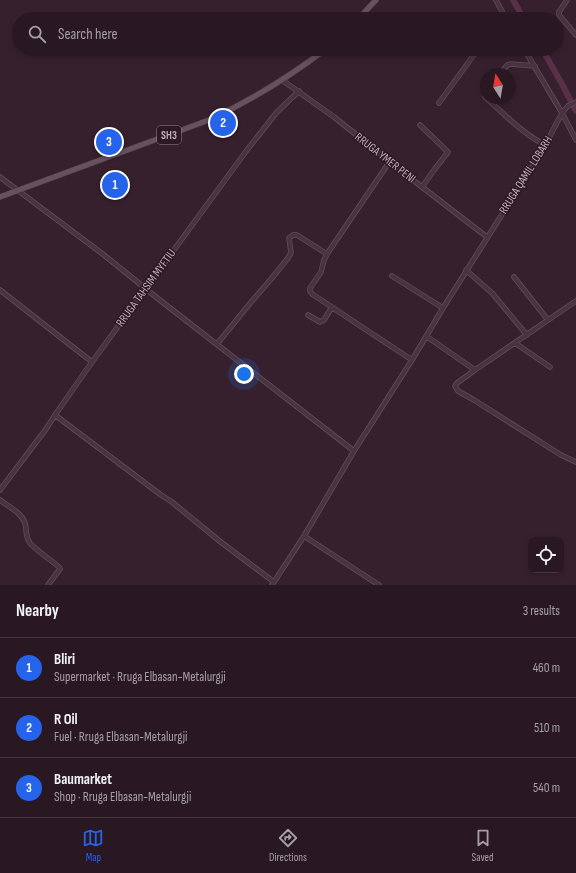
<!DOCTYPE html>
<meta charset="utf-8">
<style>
body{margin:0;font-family:"Sofia Sans Condensed",sans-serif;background:#35252f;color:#f1f3f6}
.controls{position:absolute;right:12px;bottom:12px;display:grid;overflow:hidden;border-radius:8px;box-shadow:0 2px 6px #0003}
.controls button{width:36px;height:36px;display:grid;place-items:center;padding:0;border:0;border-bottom:1px solid #453740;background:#291822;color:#f1f3f6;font:20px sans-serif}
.compass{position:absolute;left:480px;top:68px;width:36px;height:36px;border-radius:50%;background:#291822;box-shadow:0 2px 6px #0003;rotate:349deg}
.you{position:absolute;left:244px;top:374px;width:14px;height:14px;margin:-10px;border:3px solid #fff;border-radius:50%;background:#1a73e8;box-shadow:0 0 0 6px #1a73e833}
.badge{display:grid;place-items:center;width:26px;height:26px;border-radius:50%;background:#2563eb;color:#fff;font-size:13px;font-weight:700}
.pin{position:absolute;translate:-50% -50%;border:2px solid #fff;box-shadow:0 1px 4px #0006}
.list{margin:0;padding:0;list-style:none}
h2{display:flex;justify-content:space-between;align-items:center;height:52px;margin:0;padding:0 16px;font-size:17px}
h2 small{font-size:13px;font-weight:400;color:#a5a0a5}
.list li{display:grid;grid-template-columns:26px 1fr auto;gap:12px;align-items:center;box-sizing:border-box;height:60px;padding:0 16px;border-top:1px solid #453740}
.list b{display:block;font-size:15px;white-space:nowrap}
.list p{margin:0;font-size:13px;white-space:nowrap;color:#a5a0a5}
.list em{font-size:13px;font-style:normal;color:#a5a0a5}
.icon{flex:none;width:22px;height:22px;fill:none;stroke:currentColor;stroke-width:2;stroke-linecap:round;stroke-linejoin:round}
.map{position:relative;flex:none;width:576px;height:585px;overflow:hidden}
.search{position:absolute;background:#291822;box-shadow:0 2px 6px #0003;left:12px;right:12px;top:12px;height:44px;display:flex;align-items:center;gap:10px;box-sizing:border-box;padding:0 14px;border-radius:22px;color:#a5a0a5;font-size:15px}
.sheet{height:232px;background:#291822}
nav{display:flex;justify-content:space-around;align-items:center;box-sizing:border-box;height:56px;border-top:1px solid #453740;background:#291822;font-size:11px;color:#a5a0a5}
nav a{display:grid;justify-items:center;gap:2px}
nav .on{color:#2563eb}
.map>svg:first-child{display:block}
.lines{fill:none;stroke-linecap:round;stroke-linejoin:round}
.river{stroke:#5a3049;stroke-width:6}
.minor-casing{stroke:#624e5a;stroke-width:5.5}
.major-casing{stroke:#513d48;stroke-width:6}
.minor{stroke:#48333f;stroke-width:4}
.major{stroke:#68515f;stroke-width:5}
.labels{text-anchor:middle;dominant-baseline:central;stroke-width:3;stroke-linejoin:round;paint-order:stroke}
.shield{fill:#2c1924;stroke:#96818d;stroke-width:1}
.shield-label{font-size:11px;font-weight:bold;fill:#c4adba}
.street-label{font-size:12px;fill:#c4adba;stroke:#2c1924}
</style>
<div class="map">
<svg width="576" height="585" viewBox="0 0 576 585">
<rect width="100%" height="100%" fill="#37202e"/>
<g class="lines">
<!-- river -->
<path class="river" d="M513 0 524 19
M542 49 562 84 576 111"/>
<defs>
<path id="minor" d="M496 0 506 19
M567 0 559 12V15L576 35
M524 49 562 113 576 140
M501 74C503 70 506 65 510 64L535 66
M282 80 334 117 409 177 487 237
M486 95 485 97 486 98C504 114 523 134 545 145
M439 103 478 49
M420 125 448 152 434 170 422 187
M390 161 327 254 324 260 321 272 310 288V291L312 294 371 333 412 360
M0 177 104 255 161 301 354 451
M466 270 492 293 527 335
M392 276 443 308
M514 277 548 320
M0 290 92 362
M576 301 475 370 457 383 455 386 458 391 474 400 561 455 576 462
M308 315 320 322 324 320 332 307
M426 336 475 370
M515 343 550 367
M217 344 252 301 272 278 288 258 291 253 289 238 293 235H297L327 254
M55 415 161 495 172 502 222 543 274 582
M0 490 46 429 55 415 92 362 247 150 277 112 299 91
M0 500C9 507 21 512 25 523 27 530 25 537 30 543 38 552 50 559 59 567L60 569 48 585
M304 536 379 585
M272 585 304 536 354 451 412 360 443 308 542 151 562 113 568 106 576 102"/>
<path id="major" d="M358 19 376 0
M0 197 209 120C250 101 289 77 326 49"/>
</defs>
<!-- minor casing -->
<use href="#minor" class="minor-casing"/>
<!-- major casing -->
<use href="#major" class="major-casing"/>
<!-- minor -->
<use href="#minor" class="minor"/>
<!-- major -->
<use href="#major" class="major"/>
</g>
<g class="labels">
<!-- shield labels -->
<rect class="shield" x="157" y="126" width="24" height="18" rx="3"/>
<g class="shield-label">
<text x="169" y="135">SH3</text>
</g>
<!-- street labels -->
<g class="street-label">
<text transform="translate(385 158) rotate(38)">RRUGA YMER PENI</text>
<text transform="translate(526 175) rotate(-58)">RRUGA QAMIL LOBARH</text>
<text transform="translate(146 288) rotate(-54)">RRUGA TAHSIM MYFTIU</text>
</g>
</g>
</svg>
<div class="controls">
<button><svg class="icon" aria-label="locate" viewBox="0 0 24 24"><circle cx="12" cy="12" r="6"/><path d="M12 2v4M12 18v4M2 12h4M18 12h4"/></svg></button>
</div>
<svg class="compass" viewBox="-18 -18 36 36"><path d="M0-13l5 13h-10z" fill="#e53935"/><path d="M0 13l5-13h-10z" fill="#a5a0a5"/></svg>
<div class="you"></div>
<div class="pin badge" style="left:115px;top:185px">1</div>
<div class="pin badge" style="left:223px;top:123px">2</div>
<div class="pin badge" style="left:109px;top:142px">3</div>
<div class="search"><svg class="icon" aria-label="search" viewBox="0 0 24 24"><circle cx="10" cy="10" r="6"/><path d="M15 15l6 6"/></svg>Search here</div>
</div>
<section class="sheet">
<h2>Nearby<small>3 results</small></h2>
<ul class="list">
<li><span class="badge">1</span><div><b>Bliri</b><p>Supermarket · Rruga Elbasan-Metalurgji</p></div><em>460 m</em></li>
<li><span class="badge">2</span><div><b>R Oil</b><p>Fuel · Rruga Elbasan-Metalurgji</p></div><em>510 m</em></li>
<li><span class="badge">3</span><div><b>Baumarket</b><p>Shop · Rruga Elbasan-Metalurgji</p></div><em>540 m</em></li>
</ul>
</section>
<nav>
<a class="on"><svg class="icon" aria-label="map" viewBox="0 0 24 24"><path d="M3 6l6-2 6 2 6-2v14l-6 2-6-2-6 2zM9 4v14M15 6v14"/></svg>Map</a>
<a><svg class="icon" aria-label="directions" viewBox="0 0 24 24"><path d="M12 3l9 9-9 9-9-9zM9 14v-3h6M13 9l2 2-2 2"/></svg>Directions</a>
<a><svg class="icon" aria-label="saved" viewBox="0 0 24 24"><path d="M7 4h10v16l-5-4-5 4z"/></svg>Saved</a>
</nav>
